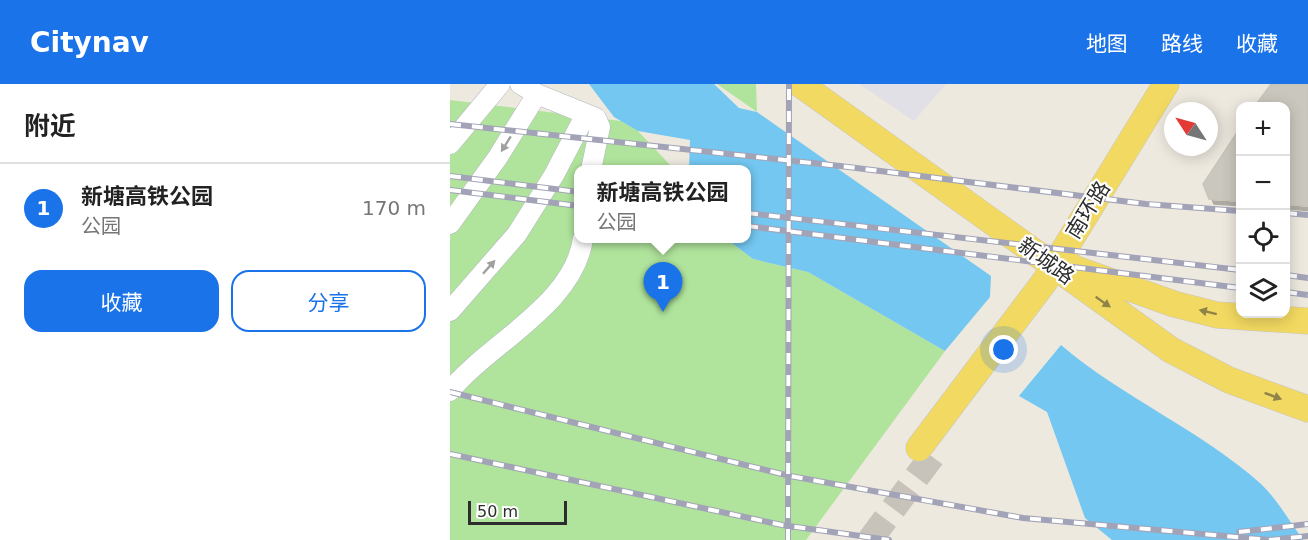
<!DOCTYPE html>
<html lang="zh">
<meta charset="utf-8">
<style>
body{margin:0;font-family:"DejaVu Sans","Noto Sans SC",sans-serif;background:#f2f2f2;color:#222}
.controls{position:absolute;right:18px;top:18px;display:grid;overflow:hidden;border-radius:12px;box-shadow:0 3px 15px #0003}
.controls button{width:54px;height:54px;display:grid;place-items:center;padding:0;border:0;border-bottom:2px solid #e0e0e0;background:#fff;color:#222;font:30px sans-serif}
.compass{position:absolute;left:714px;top:18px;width:54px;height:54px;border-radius:50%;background:#fff;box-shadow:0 3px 15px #0003;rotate:306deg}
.scale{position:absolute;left:18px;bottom:15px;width:99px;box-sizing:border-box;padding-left:6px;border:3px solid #2d2d2d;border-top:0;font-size:16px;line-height:21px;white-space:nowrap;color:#2d2d2d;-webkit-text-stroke:4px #fff;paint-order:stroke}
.you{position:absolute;left:554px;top:266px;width:21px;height:21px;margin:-15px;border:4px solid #fff;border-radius:50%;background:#1a73e8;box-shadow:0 0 0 9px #1a73e833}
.badge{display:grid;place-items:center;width:39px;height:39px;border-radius:50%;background:#1a73e8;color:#fff;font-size:20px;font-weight:700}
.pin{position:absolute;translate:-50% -50px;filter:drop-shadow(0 2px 3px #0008)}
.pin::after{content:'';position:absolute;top:32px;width:21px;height:18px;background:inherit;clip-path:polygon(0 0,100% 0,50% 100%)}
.popup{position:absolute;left:124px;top:81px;width:177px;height:78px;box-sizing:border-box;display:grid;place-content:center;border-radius:12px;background:#fff;filter:drop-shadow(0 2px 4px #0005);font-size:20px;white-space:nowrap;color:#767676}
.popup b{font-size:22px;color:#222}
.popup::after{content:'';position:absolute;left:50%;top:100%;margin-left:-12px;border:12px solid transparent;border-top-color:#fff}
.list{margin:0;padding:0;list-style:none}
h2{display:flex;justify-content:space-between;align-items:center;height:78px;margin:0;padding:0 24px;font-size:26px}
h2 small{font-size:20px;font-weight:400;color:#767676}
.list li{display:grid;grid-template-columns:39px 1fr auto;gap:18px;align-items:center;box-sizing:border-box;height:90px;padding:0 24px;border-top:2px solid #e0e0e0}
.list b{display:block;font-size:22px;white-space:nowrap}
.list p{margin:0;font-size:20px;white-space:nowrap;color:#767676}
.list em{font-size:20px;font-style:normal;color:#767676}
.actions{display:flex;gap:12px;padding:18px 24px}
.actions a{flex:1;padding:14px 0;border:2px solid #1a73e8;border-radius:18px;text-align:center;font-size:21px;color:#1a73e8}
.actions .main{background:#1a73e8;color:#fff}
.icon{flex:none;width:33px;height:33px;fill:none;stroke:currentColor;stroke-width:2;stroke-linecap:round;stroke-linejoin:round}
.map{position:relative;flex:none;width:858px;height:456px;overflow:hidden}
header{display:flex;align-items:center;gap:36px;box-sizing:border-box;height:84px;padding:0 30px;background:#1a73e8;color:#fff}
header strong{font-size:28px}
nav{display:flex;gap:33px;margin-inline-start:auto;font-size:21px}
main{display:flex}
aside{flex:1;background:#fff}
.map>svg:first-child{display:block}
.industrial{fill:#e2e0e7}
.green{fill:#b0e49c}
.water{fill:#73c7f0}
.building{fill:#cac7be;stroke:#cac5b9;stroke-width:1.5;filter:url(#shadow)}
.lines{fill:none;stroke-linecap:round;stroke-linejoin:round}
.major-tunnel{stroke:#c7c3bb;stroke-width:26;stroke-dasharray:26 13;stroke-linecap:butt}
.minor-casing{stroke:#b3b5c0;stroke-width:21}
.major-casing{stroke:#c8c8c8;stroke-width:27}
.minor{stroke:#fff;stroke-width:20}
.major{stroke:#f2d961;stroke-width:26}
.rail-casing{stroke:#a2a3b7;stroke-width:6}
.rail{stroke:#fff;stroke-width:4;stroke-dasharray:11;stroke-linecap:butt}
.oneway{fill:#a0a0a0}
.oneway2{fill:#908347}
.labels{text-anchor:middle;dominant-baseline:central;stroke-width:4.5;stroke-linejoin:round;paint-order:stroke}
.street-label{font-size:21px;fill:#2d2d2d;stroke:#fff}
</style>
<header>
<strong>Citynav</strong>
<nav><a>地图</a><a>路线</a><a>收藏</a></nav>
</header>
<main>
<aside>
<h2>附近<small></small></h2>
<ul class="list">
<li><span class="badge">1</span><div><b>新塘高铁公园</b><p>公园</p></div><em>170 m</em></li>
</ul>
<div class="actions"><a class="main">收藏</a><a>分享</a></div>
</aside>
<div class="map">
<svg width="858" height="456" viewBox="0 0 858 456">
<defs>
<filter id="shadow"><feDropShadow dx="5" dy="5" stdDeviation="0" flood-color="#0004"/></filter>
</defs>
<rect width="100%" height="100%" fill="#eee9df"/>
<!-- industrial -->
<path class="industrial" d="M409 0H496L464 37Z"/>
<!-- green -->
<path class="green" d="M267 0H306L307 28Z
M0 16 171 37 188 47 224 85 129 86V154L281 155 283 160 303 175 358 188 495 267 356 456H0Z"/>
<!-- water -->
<path class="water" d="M139 0H264L289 24 307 28 541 192 540 213 495 267 358 188 303 175 283 160 281 155 297 154V86L239 85 240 56 188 47 164 33Z
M611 261C673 314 751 346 811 400 827 415 840 438 853 456H662L635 434 597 328 569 312Z"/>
<!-- building -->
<path class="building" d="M821 0H858V122L836 120V22H805Z
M790 44V117L759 115 753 100Z"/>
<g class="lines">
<!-- major-tunnel -->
<path class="major-tunnel" d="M420 456 489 363"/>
<defs>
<path id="minor" d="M70 0 87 10 146 34 150 43 141 86
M0 60 50 0
M0 140 48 73 87 10
M0 227 67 150 104 91 136 30
M0 307C39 259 125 220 133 154"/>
<path id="major" d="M350 0 721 266 779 296 858 325
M619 180 623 184 724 220 767 231 858 237
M469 364 595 197 716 0"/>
</defs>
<!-- minor casing -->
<use href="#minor" class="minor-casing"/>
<!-- major casing -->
<use href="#major" class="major-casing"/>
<!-- minor -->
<use href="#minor" class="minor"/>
<!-- major -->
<use href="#major" class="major"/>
<defs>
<path id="rail" d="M0 40 390 82 696 120 790 127
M0 92 129 108
M0 106 129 122
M297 129 790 186
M836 129 858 131
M297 142 790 204
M836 191 858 194
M836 208 858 211
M0 308 340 392 573 434 820 456
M0 370 332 441 439 456
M789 448 858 440
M338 456 339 0
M819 456 858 452"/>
</defs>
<!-- rail casing -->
<use href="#rail" class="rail-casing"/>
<!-- rail -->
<use href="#rail" class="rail"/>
</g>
<!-- one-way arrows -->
<defs><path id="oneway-solid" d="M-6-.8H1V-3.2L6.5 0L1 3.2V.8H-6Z" transform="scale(1.5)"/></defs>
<g class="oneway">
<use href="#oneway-solid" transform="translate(56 60) rotate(122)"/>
<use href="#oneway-solid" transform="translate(39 183) rotate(-48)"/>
</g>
<g class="oneway2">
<use href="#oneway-solid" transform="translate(653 218) rotate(35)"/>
<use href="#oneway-solid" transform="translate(758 228) rotate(-166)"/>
<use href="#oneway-solid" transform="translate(823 312) rotate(21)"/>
</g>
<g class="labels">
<!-- street labels -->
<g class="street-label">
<text transform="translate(638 126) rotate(-58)">南环路</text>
<text transform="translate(596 177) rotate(36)">新城路</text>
</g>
</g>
</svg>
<div class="controls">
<button>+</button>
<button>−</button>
<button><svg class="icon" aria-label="locate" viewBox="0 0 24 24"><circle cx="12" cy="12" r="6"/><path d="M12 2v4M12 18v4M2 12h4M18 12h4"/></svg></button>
<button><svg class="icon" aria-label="layers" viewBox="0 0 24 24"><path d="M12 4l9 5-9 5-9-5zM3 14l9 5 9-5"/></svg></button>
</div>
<svg class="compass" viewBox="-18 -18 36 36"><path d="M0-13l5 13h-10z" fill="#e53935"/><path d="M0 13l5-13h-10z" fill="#767676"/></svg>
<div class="scale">50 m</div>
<div class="you"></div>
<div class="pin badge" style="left:213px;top:228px">1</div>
<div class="popup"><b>新塘高铁公园</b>公园</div>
</div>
</main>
